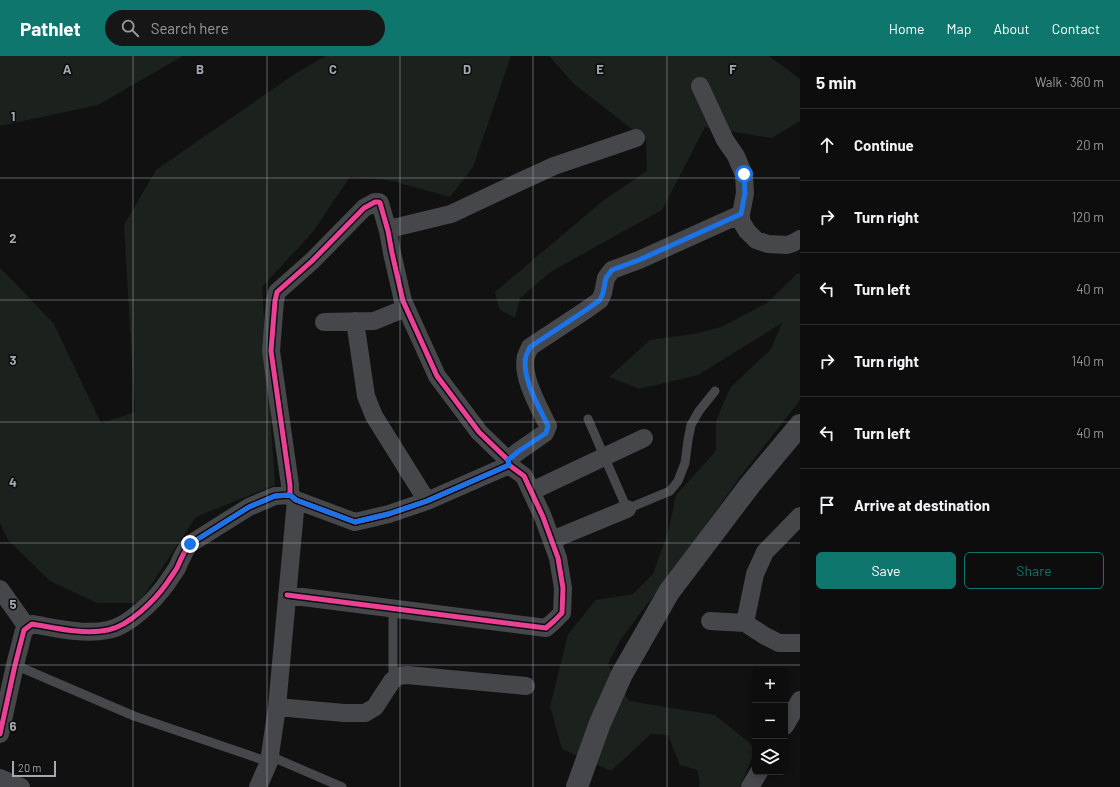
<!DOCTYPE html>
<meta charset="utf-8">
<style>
body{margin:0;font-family:Barlow,sans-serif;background:#161617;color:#f1f3f6}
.controls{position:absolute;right:12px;bottom:12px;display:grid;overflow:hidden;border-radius:6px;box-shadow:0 2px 6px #0003}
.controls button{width:36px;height:36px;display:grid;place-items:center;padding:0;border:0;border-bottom:1px solid #2d2d2e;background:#0d0d0e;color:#f1f3f6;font:20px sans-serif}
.scale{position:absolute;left:12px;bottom:10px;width:44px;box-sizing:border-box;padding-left:4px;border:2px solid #a4a8b1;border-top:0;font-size:11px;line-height:14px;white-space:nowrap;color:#a4a8b1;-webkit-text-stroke:3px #0c0c0d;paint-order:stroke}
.stop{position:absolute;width:12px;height:12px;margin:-9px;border:3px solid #1a73e8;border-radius:50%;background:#fff}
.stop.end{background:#1a73e8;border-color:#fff;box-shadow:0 1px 4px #0008}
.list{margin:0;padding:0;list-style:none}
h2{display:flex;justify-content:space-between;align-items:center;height:52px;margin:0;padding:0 16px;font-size:17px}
h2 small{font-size:13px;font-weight:400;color:#9a9c9e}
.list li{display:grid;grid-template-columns:26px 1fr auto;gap:12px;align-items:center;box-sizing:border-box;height:72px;padding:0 16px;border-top:1px solid #2d2d2e}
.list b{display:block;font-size:15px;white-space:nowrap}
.list em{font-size:13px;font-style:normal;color:#9a9c9e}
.actions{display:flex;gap:8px;padding:12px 16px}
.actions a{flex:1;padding:9px 0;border:1px solid #0f766e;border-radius:6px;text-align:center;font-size:14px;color:#0f766e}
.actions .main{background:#0f766e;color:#fff}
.icon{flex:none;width:22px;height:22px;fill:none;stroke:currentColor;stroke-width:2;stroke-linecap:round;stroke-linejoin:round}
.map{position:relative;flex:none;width:800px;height:731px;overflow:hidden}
header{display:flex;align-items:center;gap:24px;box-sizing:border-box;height:56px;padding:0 20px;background:#0f766e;color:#fff}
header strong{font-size:19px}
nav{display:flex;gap:22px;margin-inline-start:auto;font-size:14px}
.search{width:280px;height:36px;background:#161617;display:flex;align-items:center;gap:10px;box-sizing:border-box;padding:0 14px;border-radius:22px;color:#9a9c9e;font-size:15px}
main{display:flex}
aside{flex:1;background:#0d0d0e}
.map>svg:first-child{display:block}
.green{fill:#1b211c}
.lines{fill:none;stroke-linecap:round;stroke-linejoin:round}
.service{stroke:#46474a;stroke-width:9}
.minor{stroke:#46474a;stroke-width:18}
.tertiary{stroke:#46474a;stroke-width:22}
.cycleway-casing{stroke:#0c0c0d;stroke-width:8}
.cycleway{stroke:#ea4096;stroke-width:5}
.route{stroke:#1a73e8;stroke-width:5}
.grid{fill:none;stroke:#a4a8b1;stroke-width:1;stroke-opacity:0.55}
.grid-label{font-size:13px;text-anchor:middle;font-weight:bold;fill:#a4a8b1;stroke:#0c0c0d;stroke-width:3;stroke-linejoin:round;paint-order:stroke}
</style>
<header>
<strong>Pathlet</strong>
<div class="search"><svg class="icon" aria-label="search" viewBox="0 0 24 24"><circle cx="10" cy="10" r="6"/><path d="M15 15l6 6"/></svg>Search here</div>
<nav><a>Home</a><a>Map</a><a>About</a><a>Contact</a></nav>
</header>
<main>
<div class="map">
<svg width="800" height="731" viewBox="0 0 800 731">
<rect width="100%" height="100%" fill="#111112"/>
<!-- green -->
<path class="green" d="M0 0H183L98 49 0 70Z
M326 0H511L473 111 450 141 396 126 379 123 350 121 312 177 262 231 275 429 196 461 139 547H97L50 525 8 484 0 467V212L19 231 54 268 101 367 135 356 124 169 156 114 296 17Z
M549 0H769L800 23V65L772 82 758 80 705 71 662 154 552 215 520 242 515 262 499 253 495 236 604 144 647 115 646 84 574 28Z
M800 217V344L740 421 691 490 621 583 608 608 629 645 715 659 751 688 754 697 740 731H699L700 726 697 714 680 709 668 679 651 678 611 715 562 693 550 650 568 578 596 544 633 538 653 518 669 473 676 439 716 395V365L730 332 771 293 782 267 698 319 639 333 609 321 650 284 699 277 721 271 767 247 797 218Z"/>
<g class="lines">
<!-- service -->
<path class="service" d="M588 363 627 453 670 435 678 425 685 407 688 384 691 369 699 355 715 335
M393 552V615L394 623
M15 609 134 660 269 706
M270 700 342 731"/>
<!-- minor -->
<path class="minor" d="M700 30 725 84 736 100 744 119 745 137 741 158V165L747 175 756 184 768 188 787 189 793 187 800 183
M388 175 393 172 451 158 517 127 554 110 636 82
M355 265 366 340 374 360 427 445
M324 266 374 265 406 252
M508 404 519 395 545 377 548 370C539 351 521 321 526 300 527 297 529 294 530 291L586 254 600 244 603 237 606 222 612 214 639 204 741 158
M532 435 644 382
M552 484 627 453
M0 533 27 571
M287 539 546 572 554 565 562 557 563 532 558 502 543 461 524 420 509 409 508 404 479 376 437 320 403 245 392 197 388 175 380 147 379 146H375L364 152 312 205 277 236 275 245 271 295 290 429V439
M710 565 745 567 765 580 779 587H800
M745 567 755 518 765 496 800 460
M277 651 344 657H365L375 651 392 625 398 620 407 619 526 630
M785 670 800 644
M0 678 15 609 24 574 32 568C56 572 83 579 108 574 129 570 155 544 167 527 170 522 174 517 177 512 181 503 184 495 190 488L249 451 275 440 290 439 296 444 355 466 389 458 427 445 509 409
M0 722 21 731
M258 731 269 706 277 651 296 444
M750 731 759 716"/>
<!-- tertiary -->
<path class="tertiary" d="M577 731 600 667 622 618 669 536 750 429 800 369"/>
<defs>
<path id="cycleway" d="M287 539 546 572 554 565 562 557 563 532 558 502 543 461 524 420 509 409 508 404 479 376 437 320 403 245 392 197 388 175 380 147 379 146H375L364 152 312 205 277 236 275 245 271 295 290 429V439
M0 678 15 609 24 574 32 568C56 572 83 579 108 574 129 570 155 544 167 527 170 522 174 517 177 512 181 503 184 495 190 488L249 451 275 440 290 439 296 444 355 466 389 458 427 445 509 409"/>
</defs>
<!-- cycleway casing -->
<use href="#cycleway" class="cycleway-casing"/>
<!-- cycleway -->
<use href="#cycleway" class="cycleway"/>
</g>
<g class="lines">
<!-- route -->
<path class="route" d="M190 488 249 451 275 440 290 439 296 444 355 466 388 458 427 445 509 409 508 404 519 395 546 377 548 370C539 351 521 321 526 300 527 297 529 294 530 291L586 254 600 244 603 237 606 222 612 214 639 204 741 158 745 137 744 118"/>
</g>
<!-- grid -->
<path class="grid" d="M133 0V731M267 0V731M400 0V731M533 0V731M667 0V731M0 122H800M0 244H800M0 366H800M0 487H800M0 609H800"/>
<g class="grid-label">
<text x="67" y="18">A</text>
<text x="200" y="18">B</text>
<text x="333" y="18">C</text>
<text x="467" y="18">D</text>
<text x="600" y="18">E</text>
<text x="733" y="18">F</text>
<text x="13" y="65">1</text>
<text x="13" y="187">2</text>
<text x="13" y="309">3</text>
<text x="13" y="431">4</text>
<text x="13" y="553">5</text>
<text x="13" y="675">6</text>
</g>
</svg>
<div class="controls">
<button>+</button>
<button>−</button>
<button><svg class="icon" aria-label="layers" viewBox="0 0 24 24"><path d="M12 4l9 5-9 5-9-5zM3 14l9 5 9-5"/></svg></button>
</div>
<div class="scale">20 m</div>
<div class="stop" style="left:744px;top:118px"></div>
<div class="stop end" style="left:190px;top:488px"></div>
</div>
<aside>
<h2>5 min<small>Walk · 360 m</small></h2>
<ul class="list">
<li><svg class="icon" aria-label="ahead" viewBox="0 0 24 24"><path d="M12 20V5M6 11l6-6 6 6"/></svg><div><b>Continue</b></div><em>20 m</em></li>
<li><svg class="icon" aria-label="right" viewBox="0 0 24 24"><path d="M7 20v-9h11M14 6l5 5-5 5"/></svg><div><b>Turn right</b></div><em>120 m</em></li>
<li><svg class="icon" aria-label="left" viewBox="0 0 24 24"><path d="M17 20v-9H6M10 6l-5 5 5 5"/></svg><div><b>Turn left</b></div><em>40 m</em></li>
<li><svg class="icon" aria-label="right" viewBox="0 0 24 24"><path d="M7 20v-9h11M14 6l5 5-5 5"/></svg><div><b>Turn right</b></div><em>140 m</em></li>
<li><svg class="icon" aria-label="left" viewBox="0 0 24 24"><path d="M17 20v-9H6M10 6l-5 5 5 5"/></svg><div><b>Turn left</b></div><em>40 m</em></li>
<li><svg class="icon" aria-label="arrive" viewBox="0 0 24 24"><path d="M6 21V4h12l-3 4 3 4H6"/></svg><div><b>Arrive at destination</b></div></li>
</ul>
<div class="actions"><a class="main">Save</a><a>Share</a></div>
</aside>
</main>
